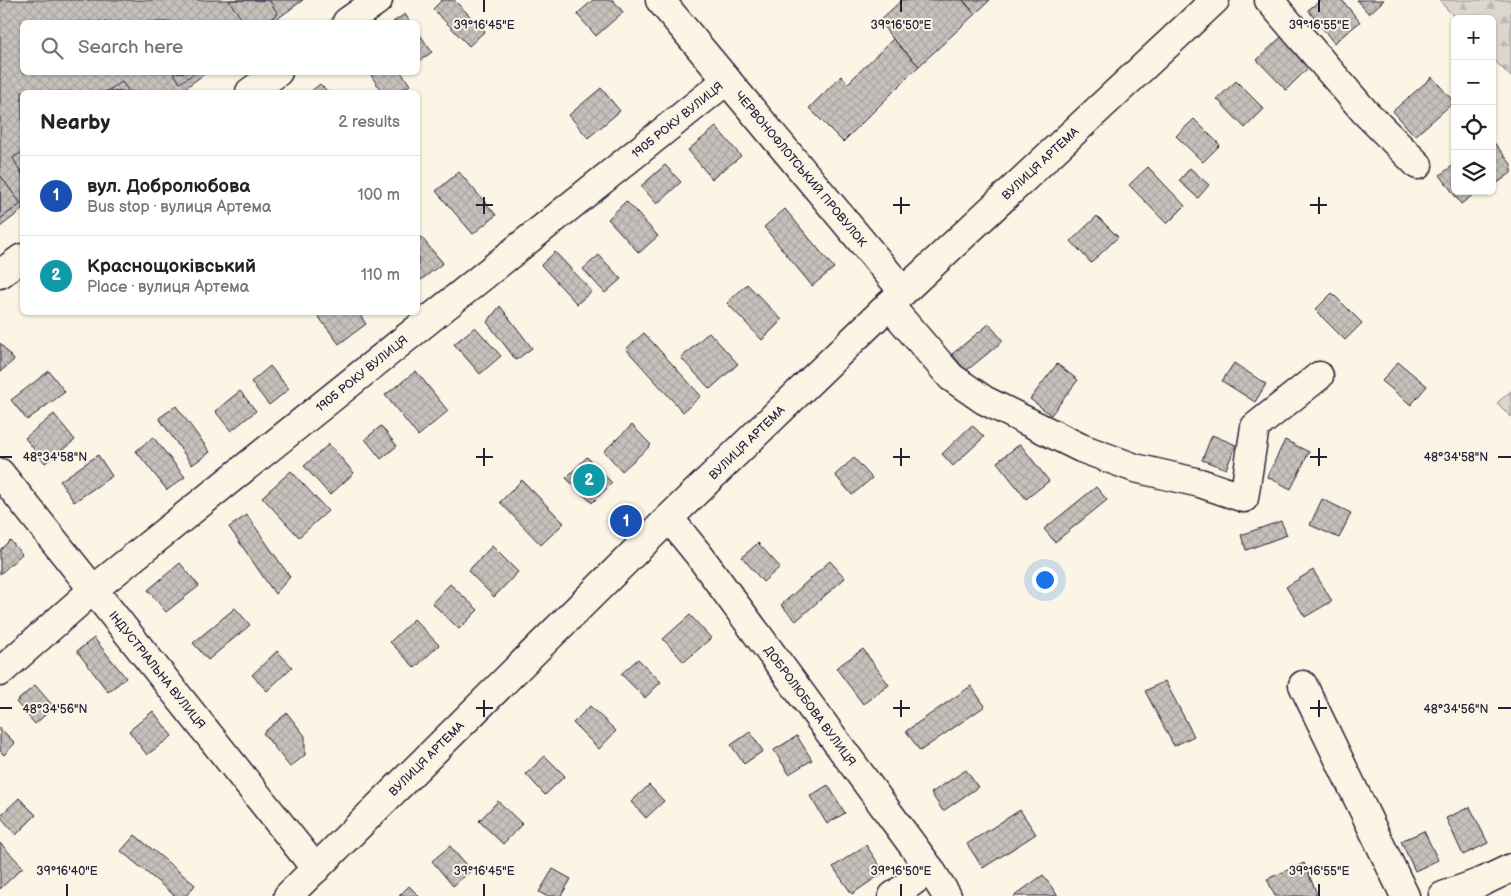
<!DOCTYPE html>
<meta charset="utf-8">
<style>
body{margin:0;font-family:"Balsamiq Sans",sans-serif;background:#f2f2f2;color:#222}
.controls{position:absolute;right:15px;top:15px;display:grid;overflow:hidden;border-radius:8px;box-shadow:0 1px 4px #0004}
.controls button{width:45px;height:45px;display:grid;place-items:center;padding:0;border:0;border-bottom:1px solid #e0e0e0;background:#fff;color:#222;font:25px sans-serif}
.you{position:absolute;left:1044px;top:579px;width:18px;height:18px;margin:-12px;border:4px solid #fff;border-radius:50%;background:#1a73e8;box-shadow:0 0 0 8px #1a73e833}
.badge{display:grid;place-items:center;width:32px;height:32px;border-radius:50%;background:#0f766e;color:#fff;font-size:16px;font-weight:700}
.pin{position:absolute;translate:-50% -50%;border:2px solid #fff;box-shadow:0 1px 5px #0006}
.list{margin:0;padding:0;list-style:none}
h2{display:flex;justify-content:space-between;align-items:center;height:65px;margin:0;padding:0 20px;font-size:21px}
h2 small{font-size:16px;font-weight:400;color:#767676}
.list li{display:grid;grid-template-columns:32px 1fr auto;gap:15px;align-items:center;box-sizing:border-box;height:80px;padding:0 20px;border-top:1px solid #e0e0e0}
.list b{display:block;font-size:19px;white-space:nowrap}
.list p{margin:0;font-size:16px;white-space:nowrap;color:#767676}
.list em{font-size:16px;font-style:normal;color:#767676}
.icon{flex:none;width:28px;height:28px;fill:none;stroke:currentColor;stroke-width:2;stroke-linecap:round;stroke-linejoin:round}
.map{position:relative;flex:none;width:1511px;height:896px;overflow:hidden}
.search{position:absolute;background:#fff;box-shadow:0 1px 4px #0004;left:20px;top:20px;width:400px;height:55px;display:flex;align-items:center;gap:12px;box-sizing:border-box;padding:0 18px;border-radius:8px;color:#767676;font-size:19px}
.panel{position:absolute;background:#fff;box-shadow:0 1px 4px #0004;left:20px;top:90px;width:400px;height:225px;border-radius:8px}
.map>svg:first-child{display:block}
.forest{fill:url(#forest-firs);stroke:#7f7c84}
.building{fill:url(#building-cross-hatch);stroke:#22223b}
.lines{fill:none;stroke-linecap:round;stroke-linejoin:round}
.minor-casing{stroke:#22223b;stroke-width:31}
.major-casing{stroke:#22223b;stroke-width:31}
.minor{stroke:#fcf5e5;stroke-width:28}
.major{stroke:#fcf5e5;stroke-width:28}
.ticks{fill:none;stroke:#22223b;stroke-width:2}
.labels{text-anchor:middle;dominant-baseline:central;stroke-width:4;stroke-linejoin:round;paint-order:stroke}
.street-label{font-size:12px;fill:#22223b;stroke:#fcf5e5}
.ticks-label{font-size:12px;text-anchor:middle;fill:#22223b;stroke:#fcf5e5;stroke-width:4;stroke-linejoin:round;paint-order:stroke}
</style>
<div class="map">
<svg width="1511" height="896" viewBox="0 0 1511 896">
<defs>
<pattern id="forest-firs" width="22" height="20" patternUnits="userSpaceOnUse" patternTransform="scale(1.25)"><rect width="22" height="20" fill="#dcd6cc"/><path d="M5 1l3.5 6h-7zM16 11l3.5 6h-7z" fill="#bcb7b0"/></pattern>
<pattern id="building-cross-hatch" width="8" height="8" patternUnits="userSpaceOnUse" patternTransform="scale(1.25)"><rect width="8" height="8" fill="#c6c1bb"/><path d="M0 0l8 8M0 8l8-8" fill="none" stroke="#aaa6a2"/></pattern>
</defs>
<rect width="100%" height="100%" fill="#fcf5e5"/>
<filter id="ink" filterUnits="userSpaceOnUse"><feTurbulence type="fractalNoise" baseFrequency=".02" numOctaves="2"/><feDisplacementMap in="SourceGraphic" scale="10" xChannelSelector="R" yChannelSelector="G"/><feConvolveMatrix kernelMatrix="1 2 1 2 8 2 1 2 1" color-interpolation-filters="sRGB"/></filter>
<g filter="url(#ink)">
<!-- forest -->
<path class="forest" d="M1439 0H1511V77L1492 58V19H1456Z
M1511 391V417L1497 403Z"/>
<!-- building -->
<path class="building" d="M0 0H303L273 22H22V72H207L180 92H22V210L0 227Z
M231 0H269L278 14 265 22H244L229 1Z
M442 0H454L485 31 469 46 433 9Z
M593 0H613L623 12 596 36 577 14Z
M902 0H963L975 14 919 66 893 39 879 21Z
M963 0H990L975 14Z
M1321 0H1342L1360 22 1334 43 1308 10Z
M1357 0H1384L1369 14Z
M405 14 410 22H393Z
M418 32 432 52 418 62Z
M1281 37 1310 66 1286 90 1257 60Z
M893 39 919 66 843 142 809 108 841 76 848 83Z
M173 72H196L180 83Z
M369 72H401L410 85 398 92H382Z
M1432 77 1454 102 1415 136 1393 111Z
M1236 81 1264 109 1245 128 1217 99Z
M122 82 129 92H105Z
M320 84 328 92H310Z
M601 88 620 111 588 138 569 115Z
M1194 119 1220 145 1203 162 1176 136Z
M716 127 741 156 712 179 688 150Z
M1492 140 1511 164V173L1492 187Z
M22 152V174L13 158Z
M1455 164V191H1478L1461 204 1440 175Z
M665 165 681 182 657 204 641 186Z
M1148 167 1185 206 1167 224 1129 185Z
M1190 168 1209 185 1198 198 1179 181Z
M459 172 496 215 473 234 436 191Z
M0 175 21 204 0 219Z
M626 201 658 236 639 253 608 219Z
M785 209 834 268 812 286 764 227Z
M1097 216 1118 237 1091 263 1071 241Z
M421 237 443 263 421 280 418 276V240Z
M555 252 592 291 577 304 541 265Z
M599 255 621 279 605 293 583 269Z
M747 284 782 320 762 340 727 303Z
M1332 293 1362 323 1345 340 1315 310Z
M500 306 532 348 516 360 487 322Z
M315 312H358L366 324 339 344Z
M989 324 1003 341 966 371 952 354Z
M475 327 501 356 480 374 454 344Z
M709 332 738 364 710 389 681 358Z
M644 333 701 396 683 412 626 349Z
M0 343 14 360 0 372Z
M1398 362 1427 386 1411 405 1382 381Z
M1234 363 1266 384 1255 402 1222 381Z
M1057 364 1078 380 1051 415 1030 399Z
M270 366 289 389 269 405 251 382Z
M49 371 65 392 27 420 11 400Z
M416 371 448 411 418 436 385 395Z
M240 391 256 411 231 431 215 411Z
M176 406 210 452 192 465 159 418Z
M54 414 75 440 45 463 25 438Z
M632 425 651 445 622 471 604 451Z
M972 425 984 437 953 466 942 454Z
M381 426 397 446 381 459 365 439Z
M1212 435 1236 445 1226 469 1202 460Z
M153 437 185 477 167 490 136 451Z
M1285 440 1309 452 1291 489 1267 477Z
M329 444 354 473 330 495 304 466Z
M1020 444 1049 481 1026 499 997 462Z
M98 455 112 476 74 502 60 481Z
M587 457 612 483 592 503 566 478Z
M854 458 872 478 852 495 835 475Z
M291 471 328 511 299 537 262 497Z
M522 480 564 523 541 545 500 502Z
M1096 487 1107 500 1055 542 1044 529Z
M1322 499 1351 513 1339 538 1310 525Z
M247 515 290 577 275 594 229 527Z
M1281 521 1287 535 1246 550 1241 535Z
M10 540 22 554 0 574V550Z
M758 543 780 567 763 582 742 557Z
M492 546 518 572 494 597 468 571Z
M830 561 845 578 796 621 781 605Z
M180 563 199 586 166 612 148 590Z
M1313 570 1332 601 1305 617 1286 587Z
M450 584 478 610 459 629 432 603Z
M235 608 250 625 208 660 193 643Z
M690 615 711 638 684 662 663 639Z
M414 619 439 645 415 668 390 642Z
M94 638 126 678 108 692 77 651Z
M863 649 889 685 863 704 836 668Z
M277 651 292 667 267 691 252 675Z
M638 659 661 682 645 698 621 674Z
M1165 681 1194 736 1174 746 1145 691Z
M35 685 54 707 35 724 16 702Z
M971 686 985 706 920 751 906 731Z
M590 706 616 731 599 749 573 723Z
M153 711 172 736 147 755 129 731Z
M287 713 305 736V755L290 767 263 733Z
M0 728 15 743 4 755 0 751Z
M750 732 763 751 744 764 731 745Z
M797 736 812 760 789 774 774 750Z
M545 756 565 776 545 795 526 774Z
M966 770 978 787 943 811 931 793Z
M649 785 664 801 646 818 631 802Z
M828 785 845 813 827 824 810 796Z
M19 798 36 815 16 835 0 816Z
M498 801 522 824 503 844 479 821Z
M1470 807 1488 843 1463 855 1446 818Z
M1020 810 1036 834 983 868 967 844Z
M1424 831 1438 860 1415 871 1401 841Z
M135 835 195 885 186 896H175L121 851Z
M0 843 23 867 0 889Z
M866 845 884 872 852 894 833 867Z
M450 846 471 871 453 886 432 861Z
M1304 863 1317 894 1313 896H1275L1267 879Z
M553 869 571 879 561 896H546L539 892Z
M1043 875 1058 896H1014Z
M409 886 419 896H399Z"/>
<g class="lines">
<defs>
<g id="minor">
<path id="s1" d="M660 0 903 291"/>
<path d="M1269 0 1364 111 1418 165"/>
<path d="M347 22 378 0"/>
<path d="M250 92 278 72"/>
<path d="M0 274 22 258"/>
<path d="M889 305 951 377 984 400 1081 448 1135 468 1200 483 1244 498 1255 427 1319 376"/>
<path id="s2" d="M0 473 316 869"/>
<path id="s3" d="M669 518 699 555 930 869 947 896"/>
<path id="s4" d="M0 672 94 589 727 80"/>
<path d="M1303 685 1405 896"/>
<path d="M893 896 930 869"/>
<path d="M1443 896 1484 881 1511 868"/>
</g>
<g id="major">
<path id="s5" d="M288 896 669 518 889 305 1215 0"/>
</g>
</defs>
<!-- minor casing -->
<use href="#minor" class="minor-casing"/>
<!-- major casing -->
<use href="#major" class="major-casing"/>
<!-- minor -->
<use href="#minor" class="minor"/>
<!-- major -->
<use href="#major" class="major"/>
</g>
</g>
<!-- ticks -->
<path class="ticks" d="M484 0V12M901 0V12M1319 0V12M484 197V214M901 197V214M1319 197V214M476 205H493M893 205H910M1310 205H1327M484 448V466M901 448V466M1319 448V466M0 457H12M476 457H493M893 457H910M1310 457H1327M1498 457H1511M484 700V717M901 700V717M1319 700V717M0 708H12M476 708H493M893 708H910M1310 708H1327M1498 708H1511M67 884V896M484 884V896M901 884V896M1319 884V896"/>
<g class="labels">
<!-- street labels -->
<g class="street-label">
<text stroke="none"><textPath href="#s4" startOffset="874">1905 РОКУ ВУЛИЦЯ</textPath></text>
<text stroke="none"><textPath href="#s5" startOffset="1050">ВУЛИЦЯ АРТЕМА</textPath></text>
<text stroke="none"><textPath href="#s1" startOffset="220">ЧЕРВОНОФЛОТСЬКИЙ ПРОВУЛОК</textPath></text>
<text stroke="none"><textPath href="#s4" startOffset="469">1905 РОКУ ВУЛИЦЯ</textPath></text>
<text stroke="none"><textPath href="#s5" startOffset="645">ВУЛИЦЯ АРТЕМА</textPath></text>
<text stroke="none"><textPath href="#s2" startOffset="252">ІНДУСТРІАЛЬНА ВУЛИЦЯ</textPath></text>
<text stroke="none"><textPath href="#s3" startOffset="235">ДОБРОЛЮБОВА ВУЛИЦЯ</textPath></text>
<text stroke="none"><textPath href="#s5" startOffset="195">ВУЛИЦЯ АРТЕМА</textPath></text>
</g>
</g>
<g class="ticks-label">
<text x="484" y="29">39°16'45"E</text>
<text x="901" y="29">39°16'50"E</text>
<text x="1319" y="29">39°16'55"E</text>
<text x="55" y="461">48°34'58"N</text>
<text x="1456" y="461">48°34'58"N</text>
<text x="55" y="713">48°34'56"N</text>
<text x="1456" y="713">48°34'56"N</text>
<text x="67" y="875">39°16'40"E</text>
<text x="484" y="875">39°16'45"E</text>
<text x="901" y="875">39°16'50"E</text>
<text x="1319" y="875">39°16'55"E</text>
</g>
</svg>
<div class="controls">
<button>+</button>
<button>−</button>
<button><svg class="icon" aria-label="locate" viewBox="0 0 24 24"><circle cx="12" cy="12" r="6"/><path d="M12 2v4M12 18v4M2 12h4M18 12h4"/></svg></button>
<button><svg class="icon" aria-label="layers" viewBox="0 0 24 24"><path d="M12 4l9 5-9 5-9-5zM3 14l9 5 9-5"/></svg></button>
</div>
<div class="you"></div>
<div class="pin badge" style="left:626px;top:521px;background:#1a4fb4">1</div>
<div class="pin badge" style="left:589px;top:480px;background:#0f9aa8">2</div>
<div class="search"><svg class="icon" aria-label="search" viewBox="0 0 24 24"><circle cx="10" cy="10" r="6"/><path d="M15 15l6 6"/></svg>Search here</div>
<section class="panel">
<h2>Nearby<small>2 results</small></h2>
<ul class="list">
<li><span class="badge" style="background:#1a4fb4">1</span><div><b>вул. Добролюбова</b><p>Bus stop · вулиця Артема</p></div><em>100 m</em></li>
<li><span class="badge" style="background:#0f9aa8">2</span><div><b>Краснощоківський</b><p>Place · вулиця Артема</p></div><em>110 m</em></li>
</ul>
</section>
</div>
